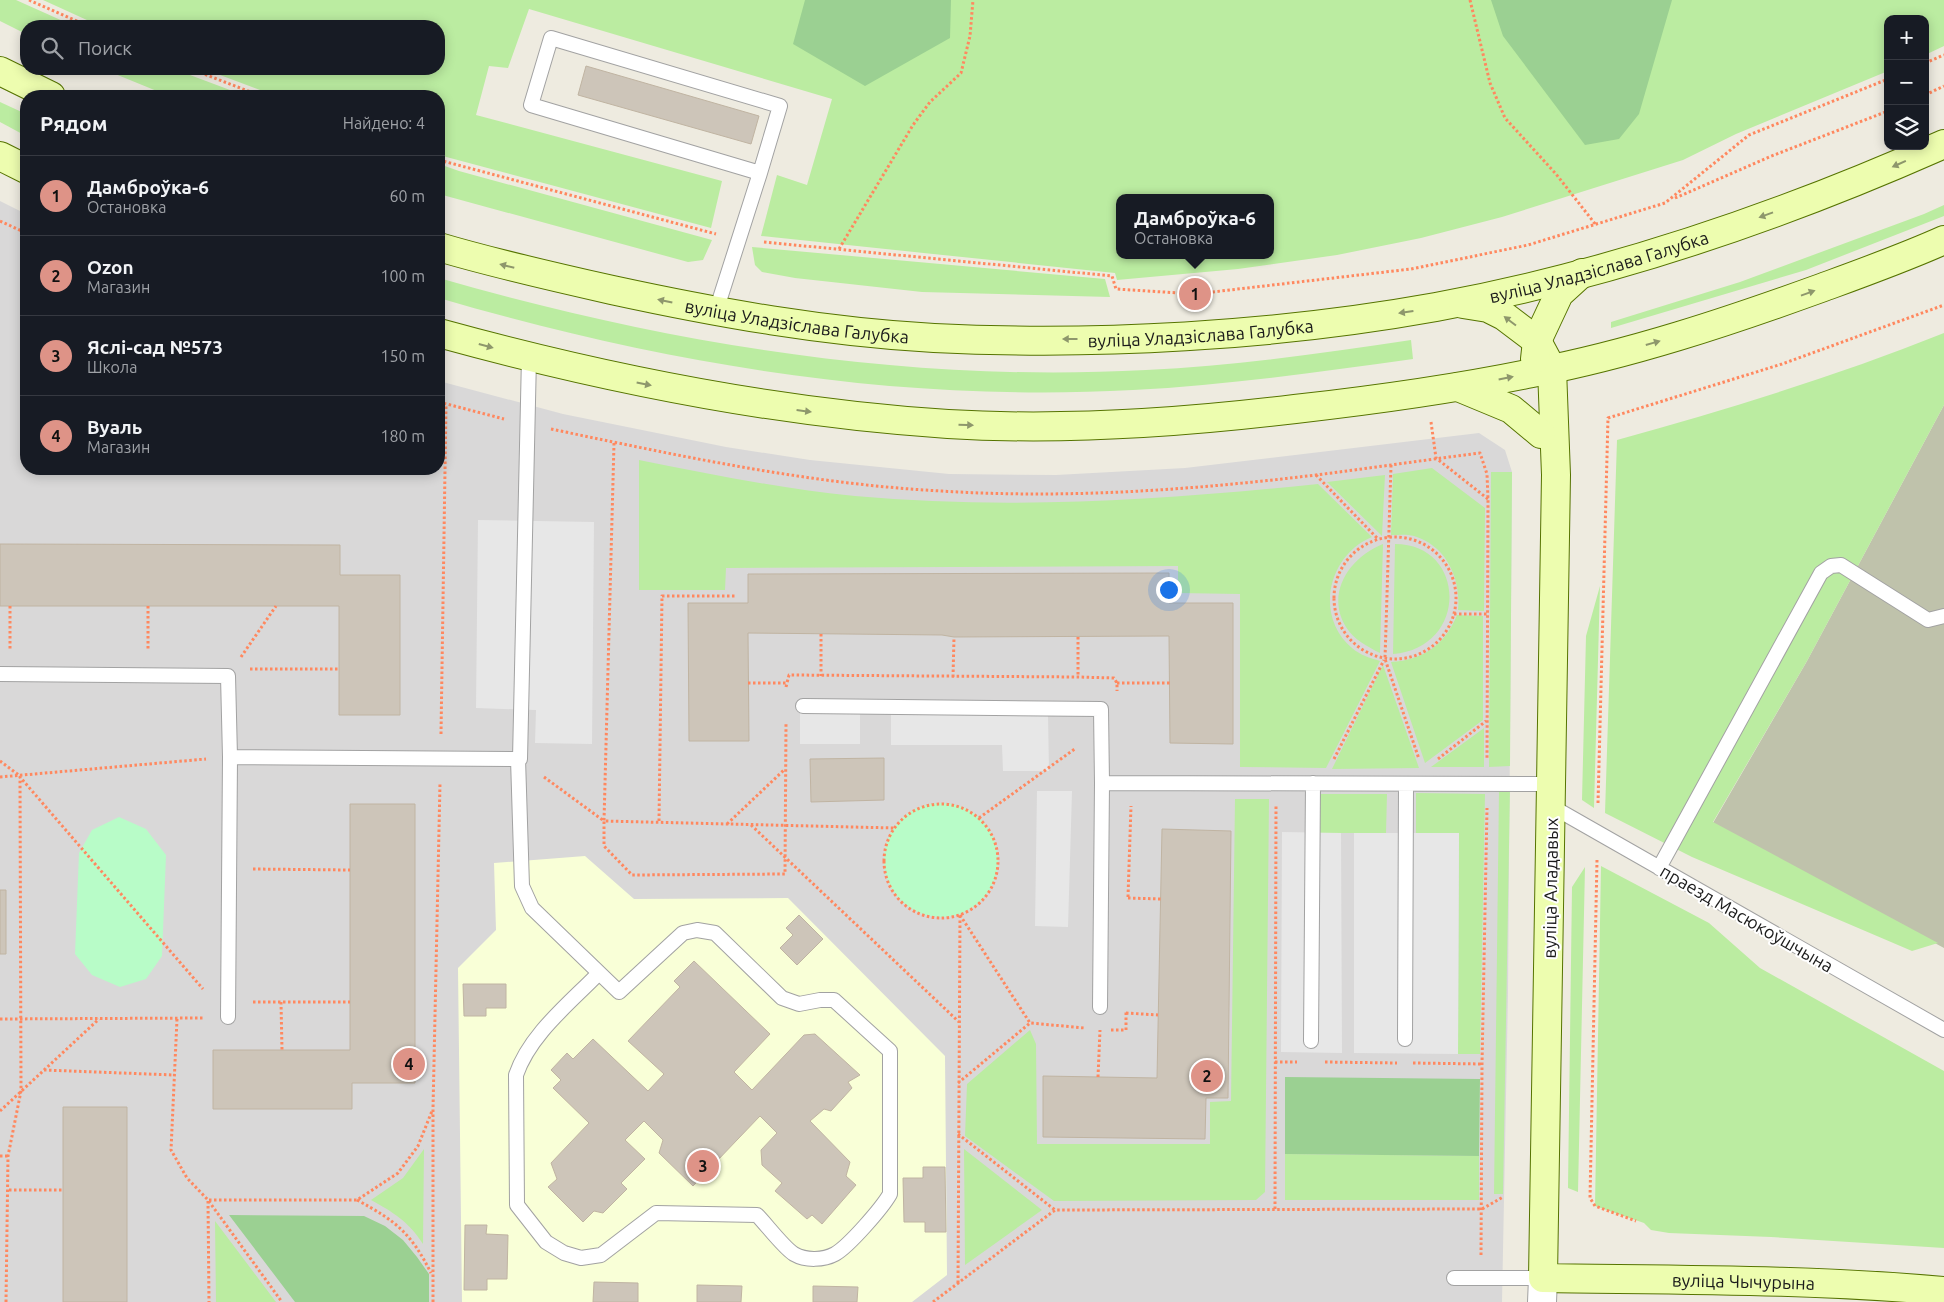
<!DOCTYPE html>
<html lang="ru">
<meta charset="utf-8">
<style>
body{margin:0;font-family:Ubuntu,sans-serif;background:#242831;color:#f1f3f6}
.controls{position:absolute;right:15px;top:15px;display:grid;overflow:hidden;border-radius:10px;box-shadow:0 2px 12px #0003}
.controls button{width:45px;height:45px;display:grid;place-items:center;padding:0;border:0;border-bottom:1px solid #363941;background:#171b24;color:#f1f3f6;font:25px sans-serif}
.you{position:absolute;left:1168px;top:589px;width:18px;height:18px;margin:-12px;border:4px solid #fff;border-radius:50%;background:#1a73e8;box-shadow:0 0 0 8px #1a73e833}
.badge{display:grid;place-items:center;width:32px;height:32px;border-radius:50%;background:#de9387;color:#111;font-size:16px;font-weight:700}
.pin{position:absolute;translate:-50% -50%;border:2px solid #fff;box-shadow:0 1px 5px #0006}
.popup{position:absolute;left:1116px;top:194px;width:158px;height:65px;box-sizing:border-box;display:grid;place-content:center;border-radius:10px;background:#171b24;filter:drop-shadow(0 1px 4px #0005);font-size:16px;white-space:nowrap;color:#9ea1a6}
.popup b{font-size:19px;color:#f1f3f6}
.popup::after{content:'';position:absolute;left:50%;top:100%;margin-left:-10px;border:10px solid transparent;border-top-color:#171b24}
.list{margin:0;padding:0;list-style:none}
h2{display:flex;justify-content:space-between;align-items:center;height:65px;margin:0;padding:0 20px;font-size:21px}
h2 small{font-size:16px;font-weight:400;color:#9ea1a6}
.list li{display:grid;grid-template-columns:32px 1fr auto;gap:15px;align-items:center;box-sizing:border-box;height:80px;padding:0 20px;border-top:1px solid #363941}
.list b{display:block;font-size:19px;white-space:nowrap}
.list p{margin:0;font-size:16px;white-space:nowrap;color:#9ea1a6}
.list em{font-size:16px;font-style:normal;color:#9ea1a6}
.icon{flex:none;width:28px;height:28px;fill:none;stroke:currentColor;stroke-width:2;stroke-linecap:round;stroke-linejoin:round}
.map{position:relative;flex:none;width:1944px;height:1302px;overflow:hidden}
.search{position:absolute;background:#171b24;box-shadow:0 2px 12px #0003;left:20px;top:20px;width:425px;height:55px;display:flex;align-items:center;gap:12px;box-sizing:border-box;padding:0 18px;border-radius:20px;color:#9ea1a6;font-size:19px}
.panel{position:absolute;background:#171b24;box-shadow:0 2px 12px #0003;left:20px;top:90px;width:425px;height:385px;border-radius:20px}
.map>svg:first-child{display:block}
.residential{fill:#d9d8d8}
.education{fill:#f9ffd7}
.construction{fill:#bfc2ab}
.grass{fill:#bbeca1;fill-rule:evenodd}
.forest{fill:#9bd092}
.park{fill:#b8fcc8}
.parking{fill:#e7e7e7}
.building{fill:#cdc5b9;stroke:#c0b4a2}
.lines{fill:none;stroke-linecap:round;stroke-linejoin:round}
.service-casing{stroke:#a2a2a2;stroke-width:16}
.tertiary-casing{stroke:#a2a2a2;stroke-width:30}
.secondary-casing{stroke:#567400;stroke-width:30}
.path{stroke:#ff885f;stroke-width:3;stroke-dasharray:2.5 2.5;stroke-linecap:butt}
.service{stroke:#fff;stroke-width:14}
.tertiary{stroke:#fff;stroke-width:28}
.secondary{stroke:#edfdaf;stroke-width:28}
.oneway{fill:#8e976c}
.labels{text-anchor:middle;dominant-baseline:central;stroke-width:4;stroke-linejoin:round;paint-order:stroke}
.street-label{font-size:18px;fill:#1b1b1b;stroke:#fff}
</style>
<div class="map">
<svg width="1944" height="1302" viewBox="0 0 1944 1302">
<rect width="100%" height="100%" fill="#eeebe0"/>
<!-- residential -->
<path class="residential" d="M0 201 26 214V469H439V381L563 414 726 447 810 460 949 474 1056 475 1185 468 1479 433 1505 450 1512 472 1508 993 1502 1302H0Z"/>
<!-- education -->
<path class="education" d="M585 856 634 899 788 898 945 1056 947 1275 912 1302H462L458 968 496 930 494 863Z"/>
<!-- construction -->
<path class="construction" d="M1944 405V948L1713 823 1807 661Z"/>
<!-- grass -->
<path class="grass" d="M0 0H16L74 26H26V34L0 21Z
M43 0H1944V46L1925 55V19H1888V71L1736 134 1683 160 1502 217 1421 238 1337 255 1238 269 1117 280 1115 273 761 236 777 175 807 185 832 99 529 9 508 68 489 66 476 115 722 181 711 228 439 155V96H276L204 69H439V26H100ZM1120 198H1270V255H1120Z
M103 69H174L246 96H169Z
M0 102 26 114V136L0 122Z
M439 164 459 171 712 240 703 260 688 262 439 194Z
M1944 205V216L1806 270 1611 328V322L1740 282 1924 214Z
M752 247 1105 279 1110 297 922 292 795 278 762 272 755 265Z
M439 278C669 344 906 383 1146 370 1235 366 1323 353 1411 340L1413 359C1320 372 1227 385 1133 390 897 403 664 364 439 298Z
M1944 333V405L1807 661 1713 822 1938 943 1912 951 1692 857 1605 813 1617 440C1728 409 1837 376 1944 333Z
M639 460C710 474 782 489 855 496 1010 510 1163 500 1318 484L1372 537C1328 555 1314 616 1352 648 1360 655 1370 658 1380 661L1326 768 1240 767V594L1178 593V566L726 568 725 590H639Z
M1432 468 1485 508 1484 611 1458 610C1461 579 1447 546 1414 536 1407 534 1398 535 1391 535L1393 474Z
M1491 472H1512L1510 766 1489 767Z
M1385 475 1382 536 1327 482Z
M1383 544 1380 653C1368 647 1353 639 1346 627 1325 593 1350 557 1383 544Z
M1395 544C1467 544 1469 648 1393 654Z
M1600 586 1594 808 1582 800 1586 636Z
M1457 615 1483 616V720L1425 763 1391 662C1423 660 1445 645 1457 615Z
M1383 665 1419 768 1332 769Z
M1484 728V767H1431Z
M1510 788 1503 1194H1494L1499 789Z
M1416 793 1485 794 1480 1054H1458L1459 834 1416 833Z
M1320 794H1387L1386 833H1319Z
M1235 799H1269L1265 1192 1256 1200 1054 1201 965 1136 967 1084 1030 1030 1036 1044 1037 1144H1210V1102L1231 1101Z
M1601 866 1709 923 1760 968 1944 1071V1248L1771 1237 1669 1233 1651 1230 1644 1223 1595 1206Z
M1585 867 1578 1192 1568 1188 1572 887Z
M424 1149 423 1244C409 1222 393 1212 371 1200L403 1178Z
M964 1149 1042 1210 965 1265Z
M1285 1154 1479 1156V1200H1285Z
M215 1221 276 1302H216Z"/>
<!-- forest -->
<path class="forest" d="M805 0H951L950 38 865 86 793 44Z
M1491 0H1672L1639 114 1619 139 1585 145 1503 36Z
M1285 1077 1480 1079 1479 1156 1285 1154Z
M229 1215 364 1216 385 1226 403 1240 417 1257 429 1274V1302H295Z"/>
<!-- park -->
<path class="park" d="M884 860a57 57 0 1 1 114 0a57 57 0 1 1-114 0Z
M119 817 146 829 166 855 162 956 146 979 120 987 92 975 75 954 79 853 92 830Z"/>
<!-- parking -->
<path class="parking" d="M478 520 594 522 592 744 535 743 536 710 476 708Z
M800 712H860V744H800Z
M891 715H1048L1049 771H1003L1002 745H891Z
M1037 791H1072L1068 927 1035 926Z
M1282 832 1341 833 1342 1053 1281 1052Z
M1354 833H1459L1458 1054 1354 1053Z"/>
<!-- building -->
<path class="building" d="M586 66 759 116 751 144 578 95Z
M0 544 340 545V575H400V715H339V606H0Z
M1169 573V603H1233V744L1170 743 1169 636 954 637 942 635 748 633 749 741H689L688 603H748V574Z
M884 758V800L811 802 810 759Z
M350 804H415V1083H352V1109H213V1050H350Z
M1162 829 1231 831 1228 1098H1206L1205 1139 1043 1137V1076L1157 1078Z
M0 890H6V954H0Z
M799 915 823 939 797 965 780 948 793 935 786 928Z
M694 961 770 1034 734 1072 752 1090 804 1035 815 1034 860 1075 848 1082 852 1088 831 1111 824 1109 810 1121 850 1162 846 1176 856 1185 822 1224 812 1215 807 1219 775 1191 782 1183 762 1165 761 1150 777 1133 760 1116 693 1186 659 1153 663 1140 644 1121 625 1140 645 1159 621 1183 627 1189 603 1213 594 1211 583 1222 548 1187 557 1179 551 1163 589 1123 553 1088 561 1080 551 1070 567 1053 573 1059 593 1039 648 1091 664 1074 628 1041 680 987 674 981Z
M463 984H506V1008H486V1016H464Z
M63 1107H127V1302H63Z
M923 1167H945L946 1232H925V1222H904L903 1178H923Z
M465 1225H487L486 1234 508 1235 507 1279H487V1290H464Z
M594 1282 638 1283V1302H593Z
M697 1285 742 1286 741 1302H697Z
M813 1286 858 1287 857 1302H813Z"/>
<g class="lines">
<defs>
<path id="service" d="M551 38 780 106 760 173 531 105Z
M716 311 760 173
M0 674 228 676 230 757 228 1017
M803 706 1101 709 1102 783 1551 784
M230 757 520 759 529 357
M518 759 522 886 532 908 619 992 683 933 697 930 715 933 782 998 799 1004 820 1000H834L890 1051V1194C882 1208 849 1246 835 1254 824 1260 806 1261 794 1254 784 1248 766 1224 757 1215L656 1213 601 1255 581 1258 564 1253 546 1242 517 1205 516 1075C530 1034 570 1003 599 973
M1551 806 1944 1030
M1659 868 1821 573 1831 566 1841 565 1928 620 1944 616
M1100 1007 1102 783
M1405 1039 1406 785
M1311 1041 1313 783
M1454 1278H1543"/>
<path id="tertiary" d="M1542 1302 1543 1278"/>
<g id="secondary">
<path d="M0 71 51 96"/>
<path d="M0 156 26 169"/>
<path id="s1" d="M439 247C496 264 554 277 612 290 718 313 825 332 934 338 1096 346 1275 336 1436 307 1610 275 1782 216 1944 144"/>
<path id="s2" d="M1463 304 1488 308 1504 316 1537 341 1552 369 1556 475 1543 1278C1677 1280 1811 1279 1944 1291"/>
<path d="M439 333C606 379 775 413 948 424 1064 431 1180 423 1295 409 1375 400 1454 389 1532 373 1631 354 1727 322 1821 288 1862 273 1904 258 1944 240"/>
<path d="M1535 359 1537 341 1559 294 1582 273"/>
<path d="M1458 387 1511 409 1541 434"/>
</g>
</defs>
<!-- service casing -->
<use href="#service" class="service-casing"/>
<!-- tertiary casing -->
<use href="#tertiary" class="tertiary-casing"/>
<!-- secondary casing -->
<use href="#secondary" class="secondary-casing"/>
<!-- path -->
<path class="path" d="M29 0 88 26
M1470 0 1490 83 1505 118 1556 174 1596 225
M1925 63 1944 55
M191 69 261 96
M1925 95 1944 86
M439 160 716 234
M1675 198 1769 157 1888 111
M0 221 26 233
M764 242 1112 276 1116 289 1195 294 1411 269 1528 245 1665 203 1749 135 1888 79
M839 249 913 125 930 102 961 73 970 36 973 0
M439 402 504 419
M1431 422 1436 458 1488 499
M551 429C680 456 809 484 941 491 1066 499 1192 490 1316 475 1371 468 1425 460 1480 453L1487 474 1488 499 1487 760
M614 443 604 821 894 828
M1391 465 1385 659 1419 759
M1316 475 1378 539
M1334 598a61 61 0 1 1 122 0a61 61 0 1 1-122 0Z
M10 606V650
M148 606V650
M1454 614H1487
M821 634V676
M1078 637V677
M241 657 276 606
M250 669H339
M953 677 954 637
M748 683H787
M1117 683H1170
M786 687 789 675 1078 677 1114 678 1117 683V691
M441 734 446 404
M1334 759 1384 660
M1438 759 1486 721
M0 761 20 776
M0 777 206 759
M544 777 604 821V846L632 875 785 874 786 723
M1598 803 1608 418 1782 364 1944 305
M884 861a57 57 0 1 1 114 0a57 57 0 1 1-114 0Z
M979 818 1076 748
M659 821 662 596H735
M727 824 784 770
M751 825 959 1022
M1597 860 1590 1198 1595 1206 1636 1221
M253 869 350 870
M1128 897 1131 806
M1128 898 1161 899
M960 915 1030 1023 1085 1028
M253 1002H350
M281 1002 282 1050
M1126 1013 1158 1015
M0 1019 204 1018
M177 1019 171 1150 187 1178 208 1200 282 1302
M1111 1030H1126V1011
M1275 1062H1297
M1325 1062 1397 1063
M1413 1063 1482 1064
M44 1070 174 1075
M1098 1077 1100 1030
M958 1083 1030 1023
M0 1111 99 1019
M958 1134 1055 1210
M0 1156H8
M9 1190H63
M209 1200H357L398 1173 418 1146 432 1111
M357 1200C396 1221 411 1233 431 1273
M208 1201 209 1302
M1275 1209 1276 806
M1481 1255 1482 1064 1487 808
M958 1283 960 915
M6 1302 8 1156 21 1091 20 777 203 989
M433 1302V1109L440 783
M933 1302 1055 1210 1482 1209 1503 1197"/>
<!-- service -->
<use href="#service" class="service"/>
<!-- tertiary -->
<use href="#tertiary" class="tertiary"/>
<!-- secondary -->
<use href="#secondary" class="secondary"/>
</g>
<!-- one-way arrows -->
<defs><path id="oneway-solid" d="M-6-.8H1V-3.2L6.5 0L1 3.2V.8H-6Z" transform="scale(1.25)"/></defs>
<g class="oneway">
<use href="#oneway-solid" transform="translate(1899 164) rotate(156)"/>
<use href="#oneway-solid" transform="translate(1766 215) rotate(160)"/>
<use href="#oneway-solid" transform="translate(507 266) rotate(-166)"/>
<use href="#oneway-solid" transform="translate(1808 293) rotate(-20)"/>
<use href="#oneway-solid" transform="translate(665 301) rotate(-168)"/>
<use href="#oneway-solid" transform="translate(1406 312) rotate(172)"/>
<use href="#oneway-solid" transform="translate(1510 321) rotate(-143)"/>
<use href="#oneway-solid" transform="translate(1070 339) rotate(180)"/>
<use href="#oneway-solid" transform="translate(1653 343) rotate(-16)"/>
<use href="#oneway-solid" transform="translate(486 346) rotate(15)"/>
<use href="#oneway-solid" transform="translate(1506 378) rotate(-11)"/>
<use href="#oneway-solid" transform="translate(644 384) rotate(11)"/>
<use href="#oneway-solid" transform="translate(804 411) rotate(7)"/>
<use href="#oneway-solid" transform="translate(966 425) rotate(2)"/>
</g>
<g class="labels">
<!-- street labels -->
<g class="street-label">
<text stroke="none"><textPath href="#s1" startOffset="1176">вуліца Уладзіслава Галубка</textPath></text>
<text stroke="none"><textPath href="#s1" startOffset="366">вуліца Уладзіслава Галубка</textPath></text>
<text stroke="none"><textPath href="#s1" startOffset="771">вуліца Уладзіслава Галубка</textPath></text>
<text transform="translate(1550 888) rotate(-89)">вуліца Аладавых</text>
<text transform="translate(1747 918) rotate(30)">праезд Масюкоўшчына</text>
<text stroke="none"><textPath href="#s2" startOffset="1226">вуліца Чычурына</textPath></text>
</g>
</g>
</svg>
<div class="controls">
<button>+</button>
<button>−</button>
<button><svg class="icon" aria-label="layers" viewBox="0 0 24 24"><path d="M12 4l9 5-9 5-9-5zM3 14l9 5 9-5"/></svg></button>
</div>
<div class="you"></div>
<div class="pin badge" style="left:1195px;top:294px">1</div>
<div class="popup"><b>Дамброўка-6</b>Остановка</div>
<div class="pin badge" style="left:1207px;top:1076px">2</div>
<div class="pin badge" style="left:703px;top:1166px">3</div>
<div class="pin badge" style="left:409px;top:1064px">4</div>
<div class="search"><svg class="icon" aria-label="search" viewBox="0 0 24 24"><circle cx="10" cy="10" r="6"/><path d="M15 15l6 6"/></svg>Поиск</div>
<section class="panel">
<h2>Рядом<small>Найдено: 4</small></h2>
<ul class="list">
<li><span class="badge">1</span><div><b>Дамброўка-6</b><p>Остановка</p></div><em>60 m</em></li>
<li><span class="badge">2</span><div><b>Ozon</b><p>Магазин</p></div><em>100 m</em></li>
<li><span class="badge">3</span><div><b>Яслі-сад №573</b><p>Школа</p></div><em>150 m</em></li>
<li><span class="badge">4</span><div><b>Вуаль</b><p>Магазин</p></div><em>180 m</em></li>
</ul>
</section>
</div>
